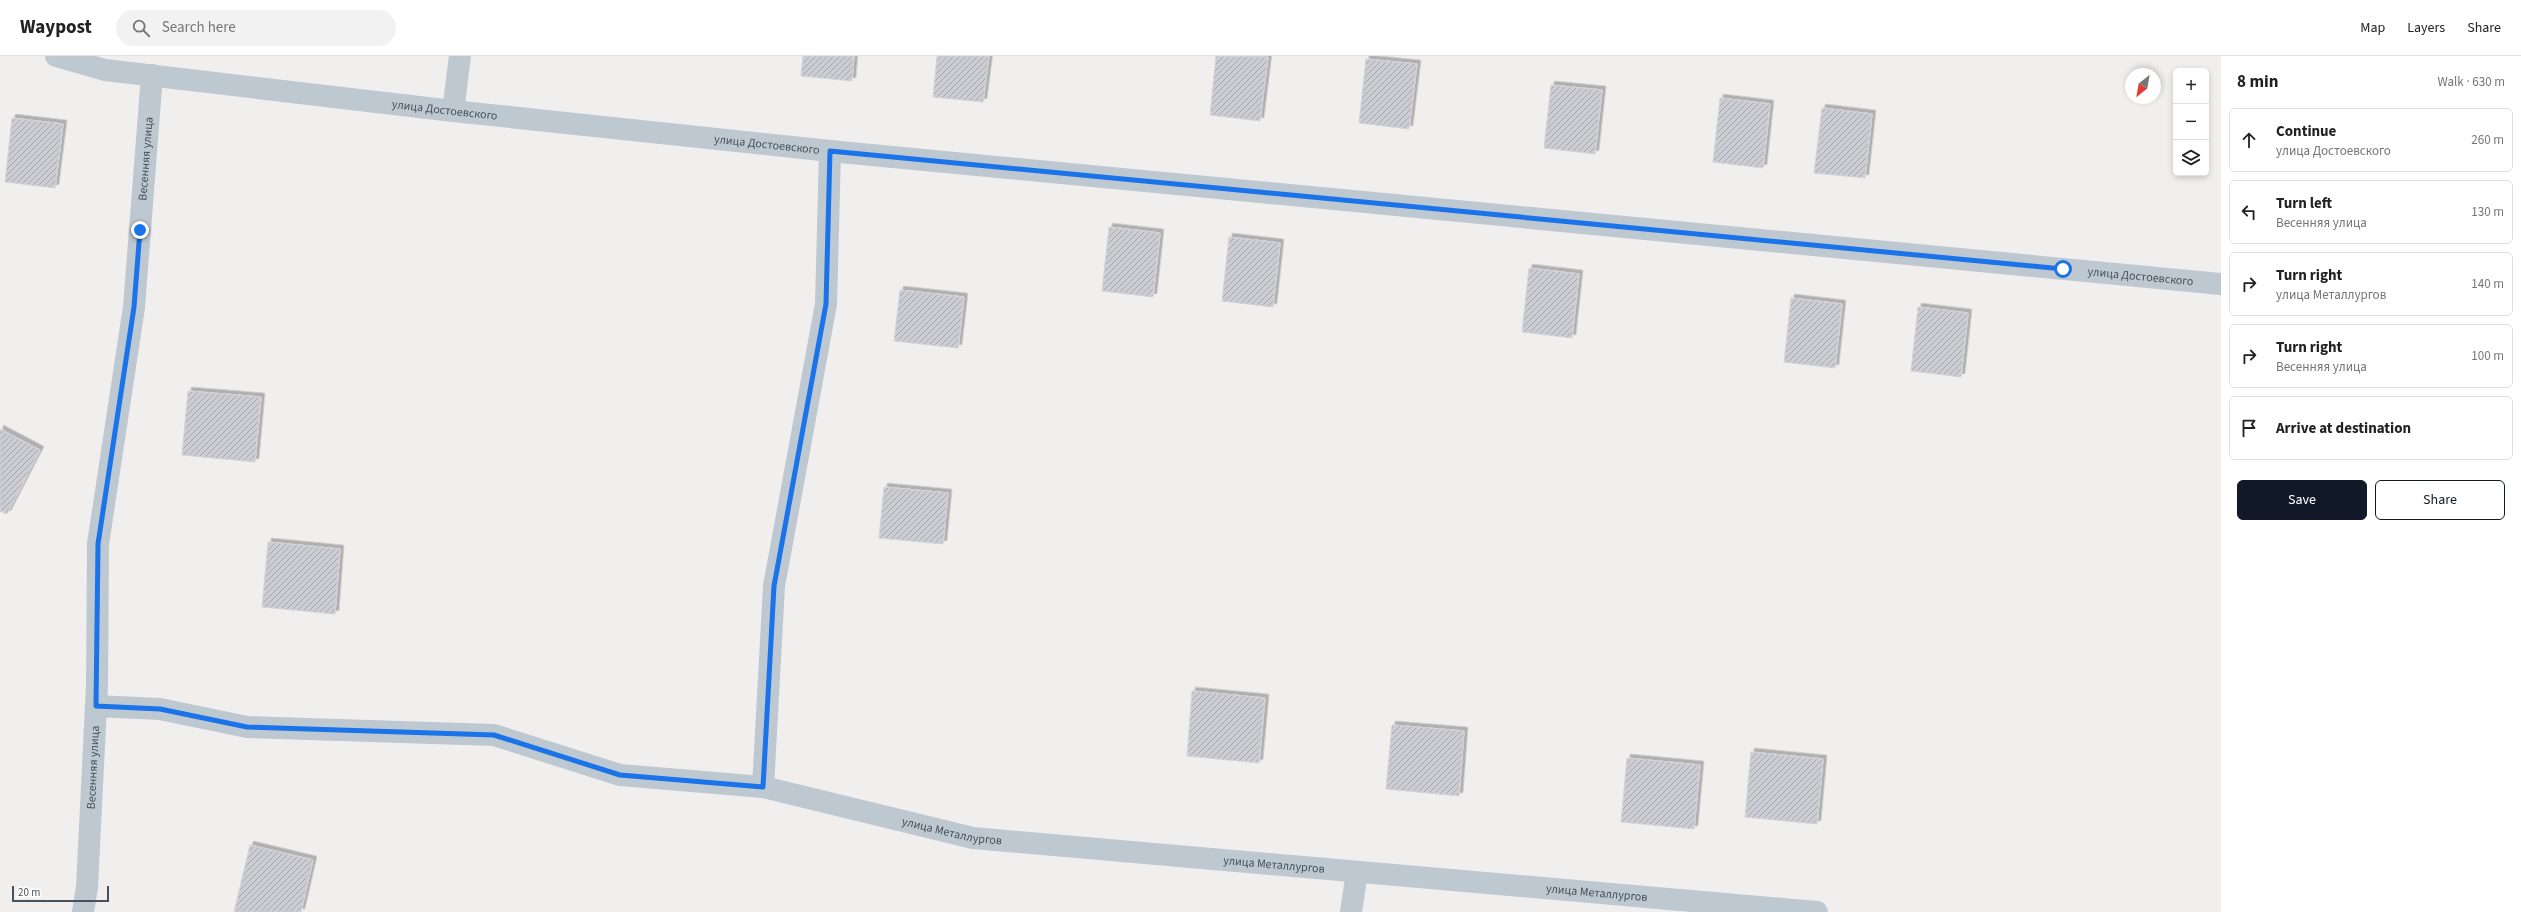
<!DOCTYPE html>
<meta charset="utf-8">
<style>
body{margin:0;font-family:"Source Sans 3",sans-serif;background:#f2f2f2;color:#222}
.controls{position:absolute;right:12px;top:12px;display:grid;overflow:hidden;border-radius:6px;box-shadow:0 2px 6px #0003}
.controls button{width:36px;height:36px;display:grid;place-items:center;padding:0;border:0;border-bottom:1px solid #e0e0e0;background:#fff;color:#222;font:20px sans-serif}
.compass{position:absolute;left:2125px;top:12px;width:36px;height:36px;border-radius:50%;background:#fff;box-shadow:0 2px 6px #0003;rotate:211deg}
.scale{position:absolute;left:12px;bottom:10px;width:97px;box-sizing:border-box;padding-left:4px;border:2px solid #46515c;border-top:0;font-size:11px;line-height:14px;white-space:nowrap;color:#46515c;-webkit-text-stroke:3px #fff;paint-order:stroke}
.stop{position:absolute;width:12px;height:12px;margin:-9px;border:3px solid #1a73e8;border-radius:50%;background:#fff}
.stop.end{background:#1a73e8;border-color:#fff;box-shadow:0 1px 4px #0008}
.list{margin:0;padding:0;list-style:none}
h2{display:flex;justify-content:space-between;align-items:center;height:52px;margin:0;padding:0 16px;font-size:17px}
h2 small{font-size:13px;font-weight:400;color:#767676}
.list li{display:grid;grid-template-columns:26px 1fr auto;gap:12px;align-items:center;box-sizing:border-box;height:64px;margin:0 8px 8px;padding:0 8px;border:1px solid #e0e0e0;border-radius:6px}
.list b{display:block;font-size:15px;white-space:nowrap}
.list p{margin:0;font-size:13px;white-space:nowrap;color:#767676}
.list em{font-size:13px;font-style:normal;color:#767676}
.actions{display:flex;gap:8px;padding:12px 16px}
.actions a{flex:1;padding:9px 0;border:1px solid #111827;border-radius:6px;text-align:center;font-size:14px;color:#111827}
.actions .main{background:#111827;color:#fff}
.icon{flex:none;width:22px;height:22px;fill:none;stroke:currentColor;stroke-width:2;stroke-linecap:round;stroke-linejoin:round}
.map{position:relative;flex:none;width:2221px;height:856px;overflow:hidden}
header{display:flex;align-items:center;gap:24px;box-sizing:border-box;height:56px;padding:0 20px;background:#fff;border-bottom:1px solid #e0e0e0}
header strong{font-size:19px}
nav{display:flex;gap:22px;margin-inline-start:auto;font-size:14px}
.search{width:280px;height:36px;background:#f2f2f2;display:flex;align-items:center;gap:10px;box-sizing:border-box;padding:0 14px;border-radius:22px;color:#767676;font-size:15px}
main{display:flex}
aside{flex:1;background:#fff}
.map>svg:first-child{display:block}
.building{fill:url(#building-hatch);stroke:#d2d4da;filter:url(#shadow)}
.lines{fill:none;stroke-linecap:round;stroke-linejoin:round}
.minor{stroke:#bec8d1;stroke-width:22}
.route{stroke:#1a73e8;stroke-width:5}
.labels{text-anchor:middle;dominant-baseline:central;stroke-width:3;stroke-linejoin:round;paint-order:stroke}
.street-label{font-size:12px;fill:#46515c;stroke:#fff}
</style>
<header>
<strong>Waypost</strong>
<div class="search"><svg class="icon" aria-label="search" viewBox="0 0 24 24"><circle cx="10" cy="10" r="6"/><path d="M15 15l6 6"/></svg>Search here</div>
<nav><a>Map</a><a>Layers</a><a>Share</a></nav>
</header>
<main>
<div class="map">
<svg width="2221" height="856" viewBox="0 0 2221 856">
<defs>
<pattern id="building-hatch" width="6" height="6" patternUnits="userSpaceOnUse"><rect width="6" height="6" fill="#cbcdd3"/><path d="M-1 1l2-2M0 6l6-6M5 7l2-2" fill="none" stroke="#a7a9ae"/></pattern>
<filter id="shadow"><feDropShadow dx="3.5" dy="-3.5" stdDeviation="0" flood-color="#0004"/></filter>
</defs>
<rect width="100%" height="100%" fill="#f1eeee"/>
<!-- building -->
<path class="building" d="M803 0H854L852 25 801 20Z
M937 0H989L983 46 933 41Z
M1216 0 1268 1 1260 65 1210 59Z
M1366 3 1417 8 1409 73 1359 67Z
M1551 29 1602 34 1595 98 1544 92Z
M1720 42 1770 48 1763 112 1713 106Z
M1822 52 1872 58 1865 122 1814 117Z
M12 62 63 68 55 132 5 126Z
M1109 171 1160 177 1153 241 1102 235Z
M1229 181 1280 187 1273 251 1222 245Z
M1529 212 1579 218 1572 282 1522 276Z
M900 234 964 241 958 292 894 285Z
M1791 242 1842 248 1835 312 1784 306Z
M1918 251 1968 257 1961 321 1911 315Z
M188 335 261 341 255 406 182 399Z
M0 373 40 394 7 458 0 455Z
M884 431 948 437 943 488 879 482Z
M268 486 340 493 335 558 262 551Z
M1192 635 1265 642 1259 707 1187 700Z
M1392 669 1464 675 1459 740 1386 733Z
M1751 696 1823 703 1817 768 1745 761Z
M1627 702 1700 709 1694 773 1621 766Z
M250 789 313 804 301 856H234Z"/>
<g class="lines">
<!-- minor -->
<g class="minor">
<path id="s1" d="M56 0 105 14 453 55 830 95 2221 228"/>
<path d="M453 55 460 0"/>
<path id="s2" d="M96 650 160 653 247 671 494 679 620 719 763 731 973 782 1817 856"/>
<path d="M763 731 774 530 826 248 830 95"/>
<path id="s3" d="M83 856 87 831 97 629 98 488 134 251 152 19"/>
<path d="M1351 856 1357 816"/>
</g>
</g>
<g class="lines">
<!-- route -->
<path class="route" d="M140 174 134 251 98 488 96 650 160 653 247 671 494 679 620 719 763 731 774 530 826 248 830 95 2063 213"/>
</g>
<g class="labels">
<!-- street labels -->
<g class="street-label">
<text stroke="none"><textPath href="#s1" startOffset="393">улица Достоевского</textPath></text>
<text stroke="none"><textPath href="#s1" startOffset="717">улица Достоевского</textPath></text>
<text stroke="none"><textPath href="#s3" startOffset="757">Весенняя улица</textPath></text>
<text stroke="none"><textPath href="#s1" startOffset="2097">улица Достоевского</textPath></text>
<text stroke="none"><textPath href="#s3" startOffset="145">Весенняя улица</textPath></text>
<text stroke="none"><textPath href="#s2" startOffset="870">улица Металлургов</textPath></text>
<text stroke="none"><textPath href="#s2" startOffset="1194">улица Металлургов</textPath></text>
<text stroke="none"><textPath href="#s2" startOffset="1518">улица Металлургов</textPath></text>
</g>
</g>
</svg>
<div class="controls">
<button>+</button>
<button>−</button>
<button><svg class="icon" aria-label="layers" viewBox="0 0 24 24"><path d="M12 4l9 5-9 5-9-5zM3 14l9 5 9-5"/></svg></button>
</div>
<svg class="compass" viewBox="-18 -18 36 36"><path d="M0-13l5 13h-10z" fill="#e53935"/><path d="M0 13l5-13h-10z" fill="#767676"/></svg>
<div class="scale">20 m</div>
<div class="stop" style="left:2063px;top:213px"></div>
<div class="stop end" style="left:140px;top:174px"></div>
</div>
<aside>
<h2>8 min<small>Walk · 630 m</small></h2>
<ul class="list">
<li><svg class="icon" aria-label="ahead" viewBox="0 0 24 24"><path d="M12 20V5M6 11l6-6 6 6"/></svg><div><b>Continue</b><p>улица Достоевского</p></div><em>260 m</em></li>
<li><svg class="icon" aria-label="left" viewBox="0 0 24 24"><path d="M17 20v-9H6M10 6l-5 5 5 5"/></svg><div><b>Turn left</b><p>Весенняя улица</p></div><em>130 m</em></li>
<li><svg class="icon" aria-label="right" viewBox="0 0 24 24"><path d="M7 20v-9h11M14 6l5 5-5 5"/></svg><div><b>Turn right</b><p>улица Металлургов</p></div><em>140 m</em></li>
<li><svg class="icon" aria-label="right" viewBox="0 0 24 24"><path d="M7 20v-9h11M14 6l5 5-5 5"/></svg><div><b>Turn right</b><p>Весенняя улица</p></div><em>100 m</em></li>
<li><svg class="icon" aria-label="arrive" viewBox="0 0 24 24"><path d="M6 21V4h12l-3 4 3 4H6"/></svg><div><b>Arrive at destination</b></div></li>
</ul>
<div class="actions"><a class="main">Save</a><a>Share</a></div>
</aside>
</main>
